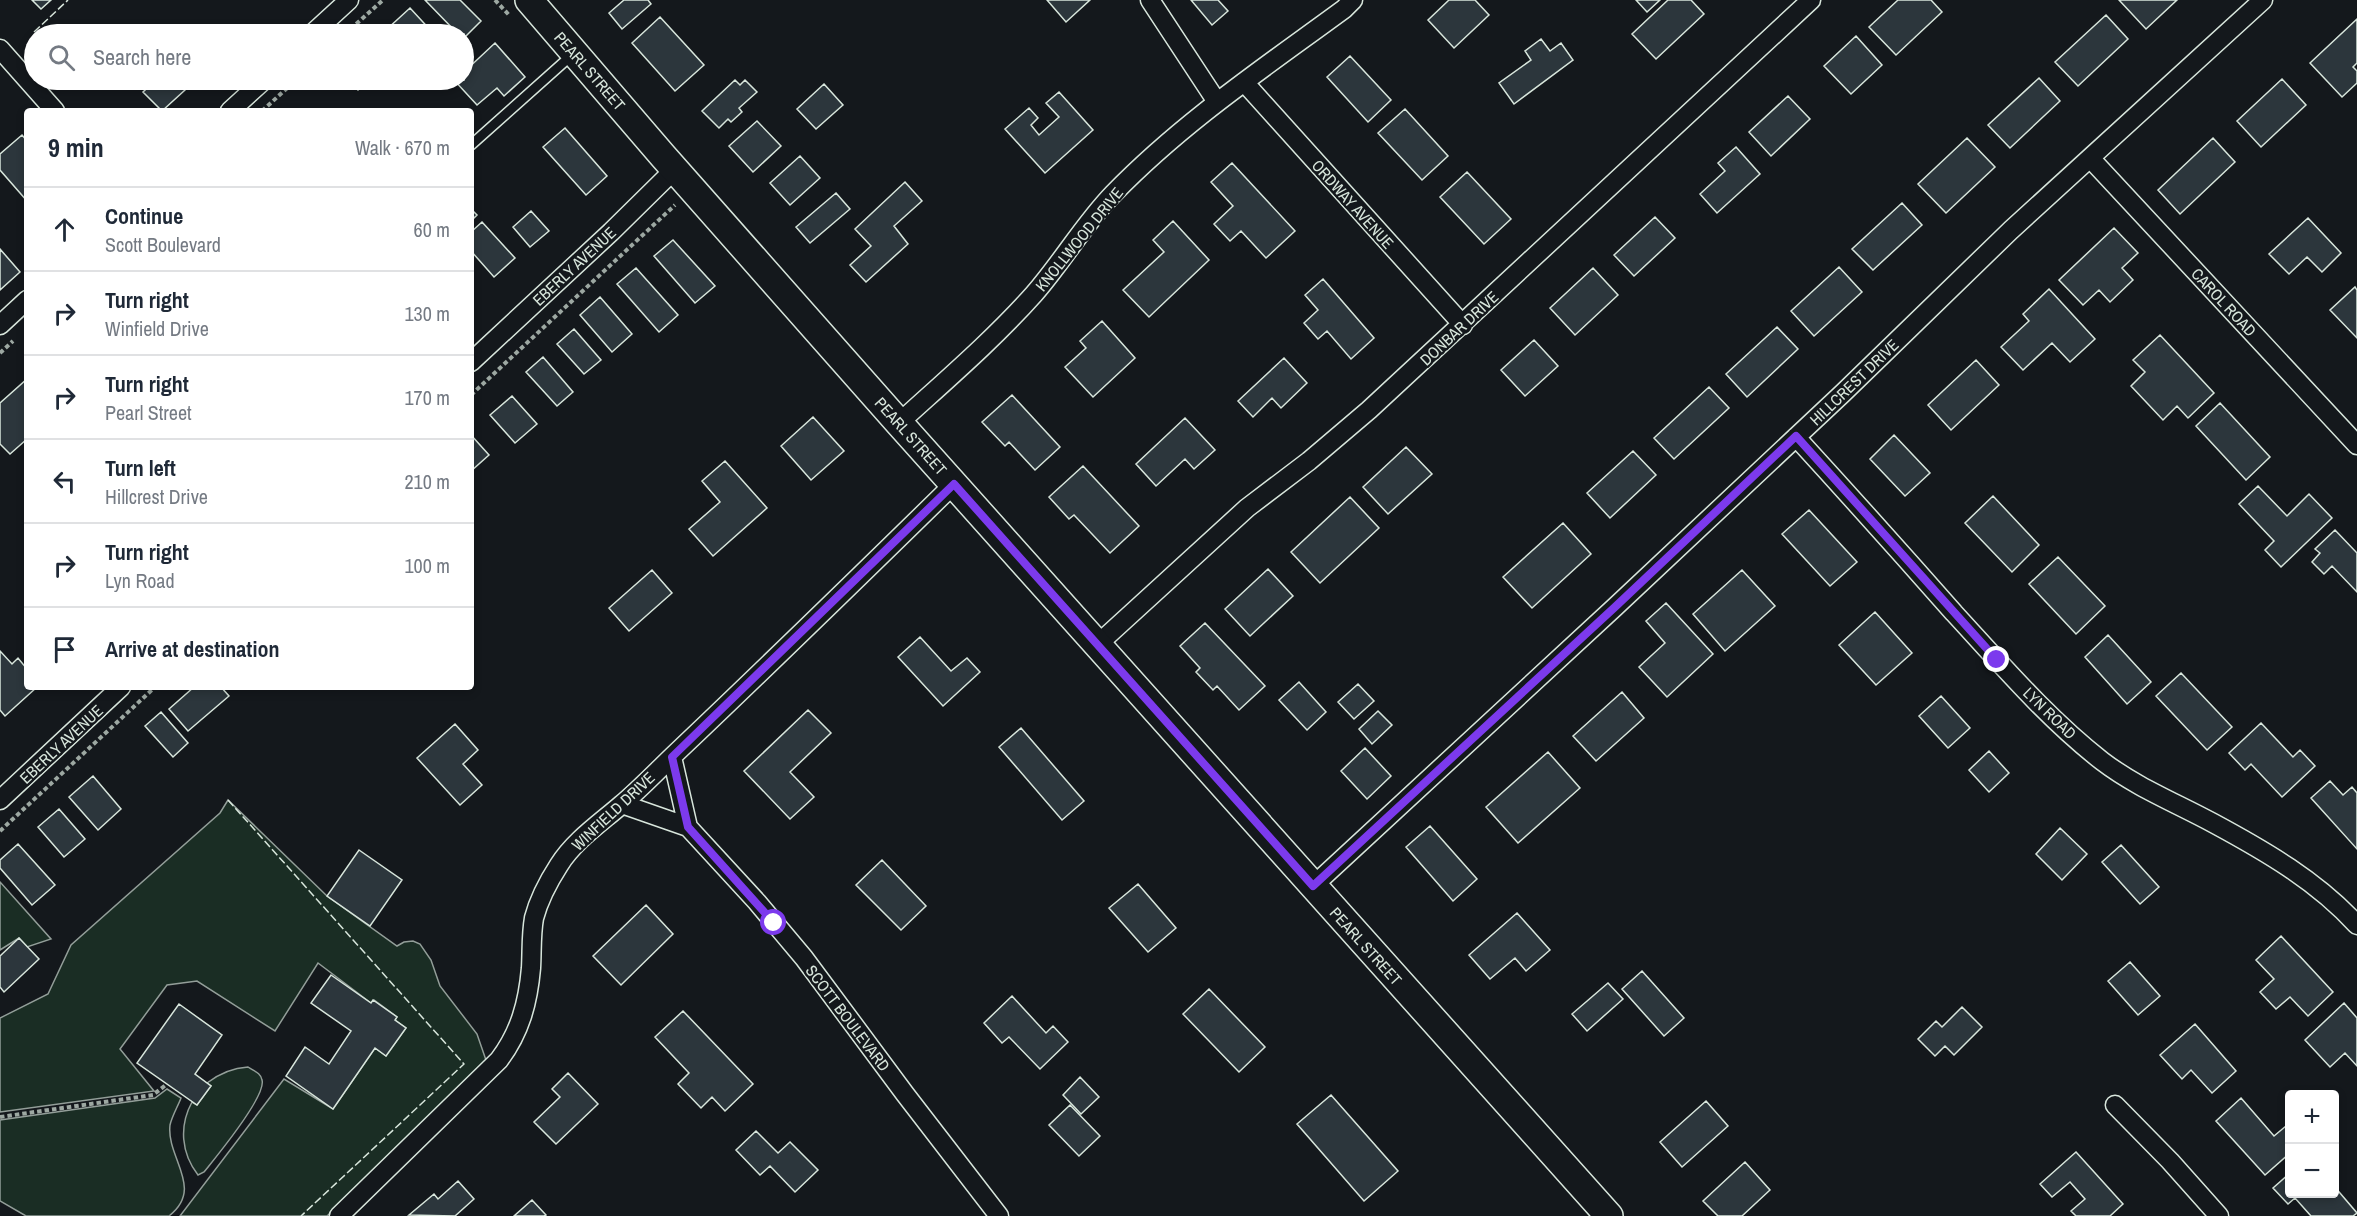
<!DOCTYPE html>
<meta charset="utf-8">
<style>
body{margin:0;font-family:"Archivo Narrow",sans-serif;background:#f6f6f7;color:#1f2937}
.controls{position:absolute;right:18px;bottom:18px;display:grid;overflow:hidden;border-radius:6px;box-shadow:0 3px 9px #0003}
.controls button{width:54px;height:54px;display:grid;place-items:center;padding:0;border:0;border-bottom:2px solid #e0e1e3;background:#fff;color:#1f2937;font:30px sans-serif}
.stop{position:absolute;width:18px;height:18px;margin:-14px;border:4px solid #7c3aed;border-radius:50%;background:#fff}
.stop.end{background:#7c3aed;border-color:#fff;box-shadow:0 2px 6px #0008}
.list{margin:0;padding:0;list-style:none}
h2{display:flex;justify-content:space-between;align-items:center;height:78px;margin:0;padding:0 24px;font-size:26px}
h2 small{font-size:20px;font-weight:400;color:#747a83}
.list li{display:grid;grid-template-columns:39px 1fr auto;gap:18px;align-items:center;box-sizing:border-box;height:84px;padding:0 24px;border-top:2px solid #e0e1e3}
.list b{display:block;font-size:22px;white-space:nowrap}
.list p{margin:0;font-size:20px;white-space:nowrap;color:#747a83}
.list em{font-size:20px;font-style:normal;color:#747a83}
.icon{flex:none;width:33px;height:33px;fill:none;stroke:currentColor;stroke-width:2;stroke-linecap:round;stroke-linejoin:round}
.map{position:relative;flex:none;width:2357px;height:1216px;overflow:hidden}
.search{position:absolute;background:#fff;box-shadow:0 3px 9px #0003;left:24px;top:24px;width:450px;height:66px;display:flex;align-items:center;gap:15px;box-sizing:border-box;padding:0 21px;border-radius:33px;color:#747a83;font-size:22px}
.panel{position:absolute;background:#fff;box-shadow:0 3px 9px #0003;left:24px;top:108px;width:450px;height:582px;border-radius:6px}
.map>svg:first-child{display:block}
.green{fill:#1a2d24;stroke:#939e99;stroke-width:1.5}
.building{fill:#2c363c;stroke:#d8e6dc;stroke-width:1.5}
.lines{fill:none;stroke-linecap:round;stroke-linejoin:round}
.lane-casing{stroke:#d8e6dc;stroke-width:12}
.street-casing{stroke:#d8e6dc;stroke-width:21}
.secondary-casing{stroke:#d8e6dc;stroke-width:30}
.path{stroke:#9da8a2;stroke-width:4;stroke-dasharray:4.5 3;stroke-linecap:butt}
.lane{stroke:#14181c;stroke-width:9}
.street{stroke:#14181c;stroke-width:18}
.secondary{stroke:#14181c;stroke-width:27}
.fence{stroke:#d8e6dc;stroke-width:1.5;stroke-dasharray:8 3;stroke-linecap:butt}
.route{stroke:#7c3aed;stroke-width:8}
.labels{text-anchor:middle;dominant-baseline:central;stroke-width:4.5;stroke-linejoin:round;paint-order:stroke}
.street-label{font-size:16px;fill:#d8e6dc;stroke:#14181c}
</style>
<div class="map">
<svg width="2357" height="1216" viewBox="0 0 2357 1216">
<rect width="100%" height="100%" fill="#14181c"/>
<!-- green -->
<path class="green" d="M228 800 327 896 397 946 404 942 413 941 420 944 431 960 440 986 477 1034 487 1063 327 1216H180L284 1079 333 1109 375 1048 386 1056 406 1028 395 1020 397 1017 374 1000 371 1003 318 963 275 1031 197 981 167 985 120 1049 154 1091 0 1112V1018L48 994 71 945 220 813Z
M0 882 51 939 27 947 19 938 0 950Z
M248 1067C254 1071 261 1073 262 1080 267 1096 216 1157 204 1172L198 1175C181 1153 179 1126 192 1102L197 1105 211 1086 207 1083C220 1073 232 1068 248 1067Z
M167 1089 181 1098C178 1106 172 1116 170 1125 166 1158 205 1188 169 1216H26L0 1201V1120L155 1098Z"/>
<!-- building -->
<path class="building" d="M32 0H51L41 9Z
M425 0H460L481 21 464 38V34H458Z
M624 0H648L651 4 622 29 609 13Z
M1047 0H1090L1066 22Z
M1191 0H1218L1228 11 1212 25Z
M1449 0H1475L1489 15 1454 48 1428 20Z
M1636 0H1660L1647 12Z
M1668 0H1691L1704 14 1656 59 1632 34Z
M1898 0H1931L1942 12 1896 55 1869 27Z
M2119 0H2177L2146 29Z
M410 8 434 34H390L386 30Z
M2106 15 2128 39 2078 86 2055 62Z
M660 17 704 65 675 91 632 43Z
M2357 19V63L2353 67 2357 71V83L2342 97 2310 63Z
M182 25 190 34H171Z
M1856 36 1882 65 1851 94 1824 66Z
M1541 39 1550 51 1561 43 1573 60 1514 104 1499 83 1531 60 1525 51Z
M495 43 525 77 504 96 497 88 477 105 454 80H464V72Z
M1350 56 1391 100 1368 122 1327 77Z
M2039 78 2060 101 2010 148 1988 125Z
M2282 79 2306 105 2261 147 2237 121Z
M156 80H175L185 90 162 111 143 92Z
M183 80H202L191 89Z
M349 80H370L358 90Z
M735 80 740 85 745 80 757 92 739 108 742 112 731 122 728 119 719 128 702 111Z
M824 84 843 105 816 129 797 109Z
M1059 92 1093 130 1045 173 1005 129 1029 108 1038 118 1031 125 1039 135 1059 117 1046 103Z
M1788 96 1810 119 1771 156 1749 132Z
M1405 109 1448 156 1422 180 1378 133Z
M757 121 781 146 753 172 729 146Z
M565 128 607 176 586 195 543 147Z
M22 135 27 141V201L0 170V154Z
M1967 138 1995 167 1946 213 1918 184Z
M2213 138 2235 162 2180 214 2158 190Z
M1736 147 1760 174 1717 213 1700 194 1725 171 1718 163Z
M800 156 820 178 790 205 770 183Z
M1232 163 1295 231 1266 258 1241 231 1230 241 1214 224 1233 206 1211 182Z
M1467 172 1511 219 1484 244 1440 197Z
M905 182 922 201 894 226 908 244 866 282 850 265 871 246 855 229Z
M836 193 850 209 810 243 796 227Z
M1902 203 1922 225 1873 270 1852 249Z
M471 209 477 215 471 221Z
M531 211 549 231 530 247 513 227Z
M1655 217 1675 238 1634 276 1614 255Z
M2308 218 2341 253 2322 272 2307 257 2289 274 2269 254Z
M1173 221 1209 260 1149 317 1123 290 1164 252 1153 240Z
M482 222 515 258 494 277 471 251V232Z
M2114 228 2138 253 2122 268 2133 280 2110 302 2099 290 2083 305 2059 280Z
M673 240 715 286 695 303 654 256Z
M0 249 20 272 0 290Z
M1839 267 1862 292 1814 336 1791 311Z
M636 268 678 315 659 332 617 284Z
M1593 268 1618 295 1575 335 1550 308Z
M1323 279 1374 338 1351 359 1327 331 1318 339 1304 323 1318 310 1305 295Z
M2355 287 2357 290V338L2330 310Z
M2049 289 2095 339 2070 362 2052 343 2023 370 2001 347 2029 321 2023 314Z
M600 297 632 334 612 352 580 315Z
M1102 321 1135 358 1093 397 1065 367 1086 348 1080 341Z
M1777 327 1798 349 1747 397 1726 374Z
M574 329 601 360 584 374 557 344Z
M2160 335 2214 393 2188 418 2177 406 2163 420 2131 386 2145 372 2133 360Z
M1534 340 1558 366 1525 396 1501 370Z
M543 357 573 392 557 406 526 372Z
M1284 358 1307 383 1281 408 1272 398 1253 417 1238 401Z
M1976 360 1999 385 1951 430 1928 405Z
M27 379V439L10 454 0 444V403Z
M1709 387 1729 408 1674 459 1654 438Z
M1012 395 1060 447 1035 470 1009 442 1005 446 982 422Z
M512 396 537 424 515 443 490 415Z
M2220 403 2270 457 2246 480 2196 426Z
M813 417 844 451 811 480 781 446Z
M1185 418 1215 450 1194 469 1185 459 1156 486 1136 464Z
M471 435 489 455 471 471Z
M1894 435 1930 473 1905 496 1870 459Z
M1406 447 1432 474 1388 514 1363 487Z
M1633 451 1656 475 1610 518 1587 493Z
M725 461 767 508 713 556 689 529 720 502 702 481Z
M1083 466 1139 526 1110 553 1074 515 1069 519 1049 497Z
M2258 486 2287 516 2309 494 2332 518 2281 567 2265 550 2274 541 2239 504Z
M1993 496 2039 545 2012 572 1965 523Z
M1350 497 1379 528 1320 583 1291 552Z
M1809 510 1857 562 1830 586 1782 534Z
M1563 523 1591 554 1532 608 1503 577Z
M2335 530 2357 553V592L2332 566 2324 574 2312 562 2320 553 2315 549Z
M2058 557 2105 606 2076 634 2029 584Z
M1268 569 1293 596 1250 636 1225 609Z
M652 570 672 593 629 631 609 608Z
M1742 570 1775 606 1725 651 1693 614Z
M1666 603 1713 654 1667 697 1639 667 1665 643 1646 621Z
M1875 612 1912 653 1876 685 1839 645Z
M1205 623 1265 686 1239 710 1217 686 1213 690 1196 672 1200 668 1180 646Z
M2108 635 2151 682 2127 704 2085 657Z
M920 637 951 671 967 658 980 672 943 706 898 657Z
M0 651 12 664 18 658 27 669V687H37L5 716 0 710Z
M2181 673 2232 727 2207 750 2156 696Z
M1299 682 1326 712 1307 730 1279 700Z
M1358 684 1374 701 1354 719 1338 702Z
M194 687H221L229 696 188 731 169 709Z
M1622 692 1644 718 1596 761 1573 736Z
M1941 696 1970 728 1948 748 1919 716Z
M808 710 831 733 790 772 814 797 790 819 744 771Z
M1378 711 1392 725 1372 744 1359 729Z
M161 712 188 743 173 757 145 726Z
M2261 723 2293 757 2300 750 2315 766 2282 797 2251 764 2245 770 2229 753Z
M455 724 478 750 463 764 482 785 460 805 417 758Z
M1021 728 1084 801 1062 820 999 747Z
M1365 748 1391 776 1367 799 1341 771Z
M1989 751 2009 773 1989 792 1969 770Z
M1548 752 1580 788 1518 843 1486 807Z
M93 776 121 809 98 830 69 797Z
M2330 781 2343 795 2352 787 2357 793V849L2311 798Z
M59 809 85 839 64 857 38 827Z
M1430 826 1477 879 1453 901 1406 847Z
M2060 828 2087 854 2062 880 2036 854Z
M18 844 55 885 32 905 0 868V860Z
M2121 845 2159 887 2140 904 2102 862Z
M359 850 402 880 370 926 327 896Z
M882 860 926 906 901 930 856 885Z
M1138 884 1176 928 1148 952 1109 908Z
M646 905 673 934 621 985 593 956Z
M1517 913 1550 950 1526 971 1515 958 1490 979 1469 955Z
M2281 936 2333 992 2308 1016 2290 997 2276 1009 2260 992 2274 979 2256 960Z
M19 938 39 959 4 992 0 987V956Z
M2130 962 2160 996 2138 1015 2108 981Z
M1642 971 1684 1018 1664 1036 1622 989Z
M331 975 371 1003 373 1000 397 1017 395 1020 406 1028 386 1056 375 1048 333 1109 286 1076 305 1047 329 1064 351 1031 311 1003Z
M1608 983 1623 999 1587 1031 1572 1014Z
M1209 989 1265 1047 1239 1072 1183 1014Z
M1012 996 1046 1033 1053 1026 1068 1042 1040 1069 1009 1037 1002 1043 984 1023Z
M2344 1003 2357 1018V1066L2345 1053 2330 1067 2305 1040Z
M179 1004 222 1035 195 1074 211 1086 197 1105 137 1063Z
M1962 1007 1982 1027 1954 1055 1945 1046 1935 1056 1918 1039 1936 1021 1942 1027Z
M683 1011 753 1084 725 1111 712 1097 701 1108 678 1084 689 1073 655 1037Z
M2195 1024 2236 1071 2212 1093 2191 1070 2182 1079 2160 1055Z
M568 1073 598 1104 556 1144 534 1122 560 1097 552 1089Z
M1080 1077 1099 1097 1081 1114 1063 1095Z
M1331 1095 1398 1171 1364 1201 1297 1124Z
M2241 1098 2274 1136 2286 1126 2290 1131V1153L2265 1175 2216 1121Z
M1706 1101 1728 1126 1682 1167 1660 1142Z
M1070 1105 1100 1136 1079 1156 1049 1125Z
M756 1131 778 1153 790 1142 818 1170 795 1192 770 1166 760 1175 736 1150Z
M2076 1152 2123 1204 2110 1216H2076L2071 1211 2085 1199 2070 1182 2052 1197 2040 1184Z
M1745 1162 1770 1190 1742 1216H1718L1703 1201Z
M2290 1173V1194H2334V1186L2357 1213 2353 1216H2311L2295 1198 2288 1204 2273 1188Z
M458 1181 474 1199 455 1216 409 1215 434 1194 438 1199Z
M532 1200 546 1215 544 1216H514Z"/>
<g class="lines">
<defs>
<path id="lane" d="M471 145 573 54"/>
<path id="street" d="M1150 0 1217 102
M312 34 349 0
M0 49 55 111
M1244 82 1463 325
M230 111 264 80
M2090 158 2357 445
M0 325 27 300
M471 362 611 232 676 168
M899 423C945 381 993 340 1034 294 1062 262 1084 224 1113 194 1183 122 1265 67 1344 9L1353 0
M1796 437C1849 495 1902 554 1954 613 2001 664 2047 718 2102 761 2136 787 2176 803 2213 823 2265 851 2317 881 2357 925
M1097 645 1247 508 1309 461 1369 410 1811 0
M0 800 121 687
M622 804 688 827 672 757
M688 827 757 902 804 958 905 1094 999 1216
M1313 886 1615 607 1843 393 2011 230 2263 0
M2115 1105 2170 1161 2219 1216
M339 1216 499 1060C520 1032 528 1003 531 968 532 951 531 935 534 918 539 899 548 882 559 865 574 841 599 824 621 805 640 789 658 770 677 752 770 664 862 574 954 484"/>
<path id="secondary" d="M529 0 663 156 899 423 1609 1216"/>
</defs>
<!-- lane casing -->
<use href="#lane" class="lane-casing"/>
<!-- street casing -->
<use href="#street" class="street-casing"/>
<!-- secondary casing -->
<use href="#secondary" class="secondary-casing"/>
<!-- path -->
<path class="path" d="M495 0 509 15
M345 34 383 0
M262 111 296 80
M0 353 13 341
M471 395 675 205
M0 831 155 687
M0 1117 153 1095 167 1084"/>
<!-- lane -->
<use href="#lane" class="lane"/>
<!-- street -->
<use href="#street" class="street"/>
<!-- secondary -->
<use href="#secondary" class="secondary"/>
<!-- fence -->
<path class="fence" d="M34 32 68 0
M228 800 464 1064 301 1216"/>
</g>
<g class="lines">
<!-- route -->
<path class="route" d="M774 923 688 827 672 757 954 484 1313 886 1615 607 1796 436 1997 660"/>
</g>
<g class="labels">
<!-- street labels -->
<g class="street-label">
<text transform="translate(590 71) rotate(49)">PEARL STREET</text>
<text transform="translate(1353 204) rotate(48)">ORDWAY AVENUE</text>
<text transform="translate(1079 239) rotate(-51)">KNOLLWOOD DRIVE</text>
<text transform="translate(574 266) rotate(-43)">EBERLY AVENUE</text>
<text transform="translate(2224 302) rotate(47)">CAROL ROAD</text>
<text transform="translate(1459 328) rotate(-43)">DONBAR DRIVE</text>
<text transform="translate(1854 382) rotate(-44)">HILLCREST DRIVE</text>
<text transform="translate(911 436) rotate(48)">PEARL STREET</text>
<text transform="translate(2050 713) rotate(44)">LYN ROAD</text>
<text transform="translate(61 744) rotate(-43)">EBERLY AVENUE</text>
<text transform="translate(613 811) rotate(-43)">WINFIELD DRIVE</text>
<text transform="translate(1366 946) rotate(48)">PEARL STREET</text>
<text transform="translate(848 1018) rotate(53)">SCOTT BOULEVARD</text>
</g>
</g>
</svg>
<div class="controls">
<button>+</button>
<button>−</button>
</div>
<div class="stop" style="left:774px;top:923px"></div>
<div class="stop end" style="left:1997px;top:660px"></div>
<div class="search"><svg class="icon" aria-label="search" viewBox="0 0 24 24"><circle cx="10" cy="10" r="6"/><path d="M15 15l6 6"/></svg>Search here</div>
<section class="panel">
<h2>9 min<small>Walk · 670 m</small></h2>
<ul class="list">
<li><svg class="icon" aria-label="ahead" viewBox="0 0 24 24"><path d="M12 20V5M6 11l6-6 6 6"/></svg><div><b>Continue</b><p>Scott Boulevard</p></div><em>60 m</em></li>
<li><svg class="icon" aria-label="right" viewBox="0 0 24 24"><path d="M7 20v-9h11M14 6l5 5-5 5"/></svg><div><b>Turn right</b><p>Winfield Drive</p></div><em>130 m</em></li>
<li><svg class="icon" aria-label="right" viewBox="0 0 24 24"><path d="M7 20v-9h11M14 6l5 5-5 5"/></svg><div><b>Turn right</b><p>Pearl Street</p></div><em>170 m</em></li>
<li><svg class="icon" aria-label="left" viewBox="0 0 24 24"><path d="M17 20v-9H6M10 6l-5 5 5 5"/></svg><div><b>Turn left</b><p>Hillcrest Drive</p></div><em>210 m</em></li>
<li><svg class="icon" aria-label="right" viewBox="0 0 24 24"><path d="M7 20v-9h11M14 6l5 5-5 5"/></svg><div><b>Turn right</b><p>Lyn Road</p></div><em>100 m</em></li>
<li><svg class="icon" aria-label="arrive" viewBox="0 0 24 24"><path d="M6 21V4h12l-3 4 3 4H6"/></svg><div><b>Arrive at destination</b></div></li>
</ul>
</section>
</div>
